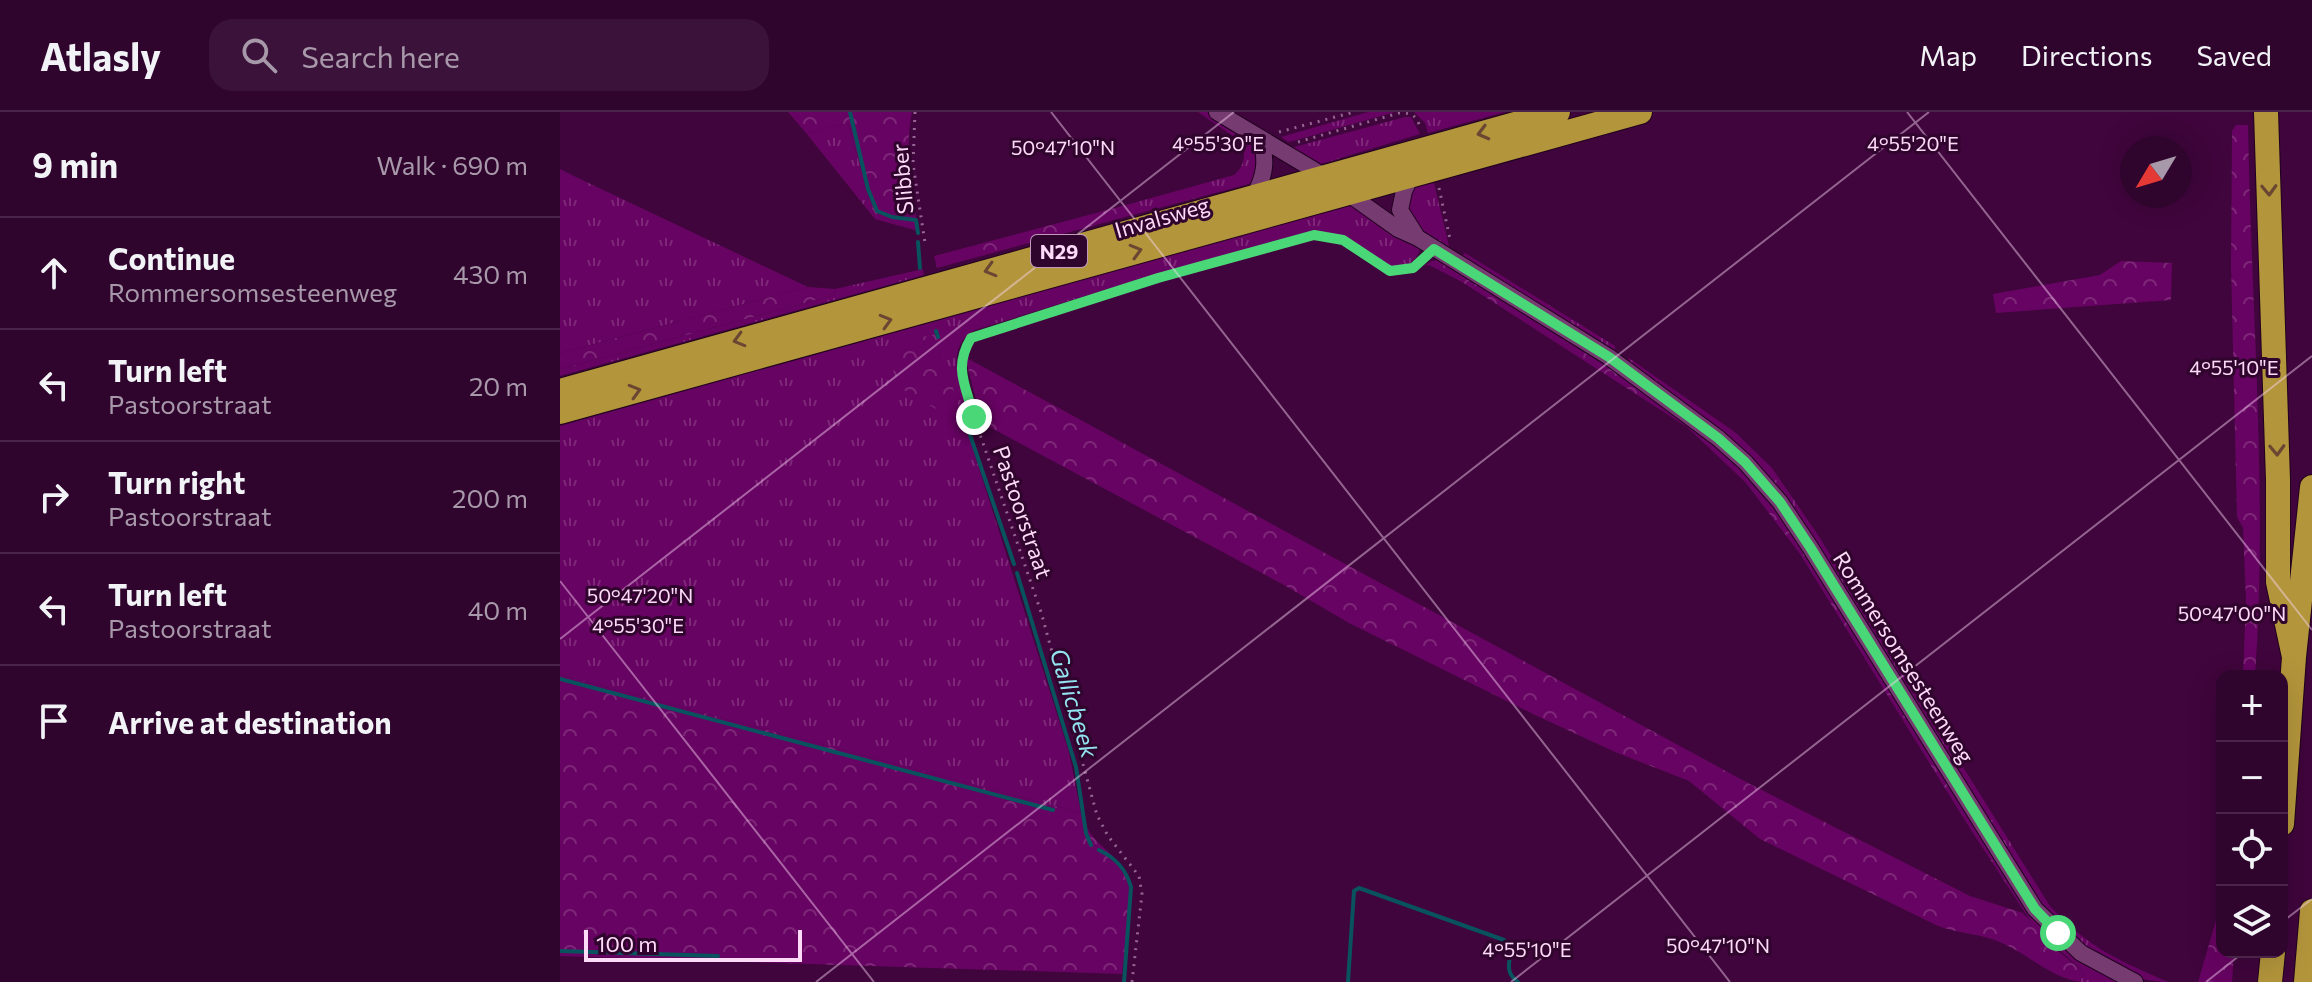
<!DOCTYPE html>
<meta charset="utf-8">
<style>
body{margin:0;font-family:Commissioner,sans-serif;background:#3b1239;color:#f1f3f6}
.controls{position:absolute;right:24px;bottom:24px;display:grid;overflow:hidden;border-radius:16px;box-shadow:0 8px 32px #0002}
.controls button{width:72px;height:72px;display:grid;place-items:center;padding:0;border:0;border-bottom:2px solid #4a2549;background:#2f042d;color:#f1f3f6;font:40px sans-serif}
.compass{position:absolute;left:1560px;top:24px;width:72px;height:72px;border-radius:50%;background:#2f042d;box-shadow:0 8px 32px #0002;rotate:232deg}
.scale{position:absolute;left:24px;bottom:20px;width:218px;box-sizing:border-box;padding-left:8px;border:4px solid #fcdaf8;border-top:0;font-size:22px;line-height:28px;white-space:nowrap;color:#fcdaf8;-webkit-text-stroke:6px #30052d;paint-order:stroke}
.stop{position:absolute;width:24px;height:24px;margin:-18px;border:6px solid #4ad778;border-radius:50%;background:#fff}
.stop.end{background:#4ad778;border-color:#fff;box-shadow:0 2px 8px #0008}
.list{margin:0;padding:0;list-style:none}
h2{display:flex;justify-content:space-between;align-items:center;height:104px;margin:0;padding:0 32px;font-size:34px}
h2 small{font-size:26px;font-weight:400;color:#a798aa}
.list li{display:grid;grid-template-columns:52px 1fr auto;gap:24px;align-items:center;box-sizing:border-box;height:112px;padding:0 32px;border-top:2px solid #4a2549}
.list b{display:block;font-size:30px;white-space:nowrap}
.list p{margin:0;font-size:26px;white-space:nowrap;color:#a798aa}
.list em{font-size:26px;font-style:normal;color:#a798aa}
.icon{flex:none;width:44px;height:44px;fill:none;stroke:currentColor;stroke-width:2;stroke-linecap:round;stroke-linejoin:round}
.map{position:relative;flex:none;width:1752px;height:870px;overflow:hidden}
header{display:flex;align-items:center;gap:48px;box-sizing:border-box;height:112px;padding:0 40px;background:#2f042d;border-bottom:2px solid #4a2549}
header strong{font-size:38px}
nav{display:flex;gap:44px;margin-inline-start:auto;font-size:28px}
.search{width:560px;height:72px;background:#3b1239;display:flex;align-items:center;gap:20px;box-sizing:border-box;padding:0 28px;border-radius:24px;color:#a798aa;font-size:30px}
main{display:flex}
aside{flex:1;background:#2f042d}
.map>svg:first-child{display:block}
.grass{fill:url(#grass-tufts)}
.forest{fill:url(#forest-crowns)}
.lines{fill:none;stroke-linecap:round;stroke-linejoin:round}
.stream{stroke:#08535e;stroke-width:4}
.street-casing{stroke:#20001e;stroke-width:18}
.highway-casing{stroke:#20001e;stroke-width:26}
.path{stroke:#956692;stroke-width:3;stroke-dasharray:2 6;stroke-linecap:butt}
.street{stroke:#763b71;stroke-width:16}
.highway{stroke:#b3953b;stroke-width:24}
.oneway{stroke:#6b4633}
.route{stroke:#4ad778;stroke-width:10}
.ticks{fill:none;stroke:#fcdaf8;stroke-width:2;stroke-opacity:0.45}
.labels{text-anchor:middle;dominant-baseline:central;stroke-width:6;stroke-linejoin:round;paint-order:stroke}
.shield{fill:#30052d;stroke:#bf9abb;stroke-width:2}
.shield-label{font-size:20px;font-weight:bold;fill:#fcdaf8}
.street-label{font-size:22px;fill:#fcdaf8;stroke:#30052d}
.water-label{font-size:24px;font-style:italic;fill:#94e3f1;stroke:#30052d}
.ticks-label{font-size:20px;text-anchor:middle;fill:#fcdaf8;stroke:#30052d;stroke-width:6;stroke-linejoin:round;paint-order:stroke}
</style>
<header>
<strong>Atlasly</strong>
<div class="search"><svg class="icon" aria-label="search" viewBox="0 0 24 24"><circle cx="10" cy="10" r="6"/><path d="M15 15l6 6"/></svg>Search here</div>
<nav><a>Map</a><a>Directions</a><a>Saved</a></nav>
</header>
<main>
<aside>
<h2>9 min<small>Walk · 690 m</small></h2>
<ul class="list">
<li><svg class="icon" aria-label="ahead" viewBox="0 0 24 24"><path d="M12 20V5M6 11l6-6 6 6"/></svg><div><b>Continue</b><p>Rommersomsesteenweg</p></div><em>430 m</em></li>
<li><svg class="icon" aria-label="left" viewBox="0 0 24 24"><path d="M17 20v-9H6M10 6l-5 5 5 5"/></svg><div><b>Turn left</b><p>Pastoorstraat</p></div><em>20 m</em></li>
<li><svg class="icon" aria-label="right" viewBox="0 0 24 24"><path d="M7 20v-9h11M14 6l5 5-5 5"/></svg><div><b>Turn right</b><p>Pastoorstraat</p></div><em>200 m</em></li>
<li><svg class="icon" aria-label="left" viewBox="0 0 24 24"><path d="M17 20v-9H6M10 6l-5 5 5 5"/></svg><div><b>Turn left</b><p>Pastoorstraat</p></div><em>40 m</em></li>
<li><svg class="icon" aria-label="arrive" viewBox="0 0 24 24"><path d="M6 21V4h12l-3 4 3 4H6"/></svg><div><b>Arrive at destination</b></div></li>
</ul>
</aside>
<div class="map">
<svg width="1752" height="870" viewBox="0 0 1752 870">
<defs>
<pattern id="grass-tufts" width="24" height="20" patternUnits="userSpaceOnUse" patternTransform="scale(2)"><rect width="24" height="20" fill="#670362"/><path d="M3 7l-1-3M5 7V3M7 7l1-3M15 17l-1-3M17 17v-4M19 17l1-3" fill="none" stroke="#7e2779"/></pattern>
<pattern id="forest-crowns" width="20" height="18" patternUnits="userSpaceOnUse" patternTransform="scale(2)"><rect width="20" height="18" fill="#670362"/><path d="M2 6a3 3 0 1 1 6 0M12 15a3 3 0 1 1 6 0" fill="none" stroke="#7e2779"/></pattern>
</defs>
<rect width="100%" height="100%" fill="#3f053c"/>
<!-- grass -->
<path class="grass" d="M638 0H647L693 30 697 35 696 66 689 72 569 104 566 93 674 63C685 54 685 43 683 31Z
M808 0H835L733 29 728 30 721 25Z
M854 0H945L868 21 865 11Z
M845 5H851L860 22 761 52 754 53 727 37Z
M288 11 315 107 246 21Z
M0 57 18 66 248 175 0 241Z
M874 71 890 138 864 122 848 100 850 80 854 75Z
M789 93 799 96 860 137C856 148 849 155 837 157 796 146 797 115 743 121L603 160 415 218C380 236 404 284 412 313L406 315 509 640 521 701 0 563V314Z
M905 141 1055 234V238L1051 240 900 145Z
M363 157 364 163 0 264V257L274 183 275 177Z
M1069 246 1176 321 1212 356 1258 423 1490 794C1527 835 1558 848 1608 870 1553 870 1514 826 1478 790L1258 437 1067 249Z
M1414 712 1523 850 1558 870H1520L1524 860 1475 816 1409 715Z"/>
<!-- forest -->
<path class="forest" d="M228 0H352C344 38 353 80 358 119L315 107 288 11 246 21Z
M1676 13H1688C1691 196 1708 381 1695 564H1683L1686 488 1683 416 1677 405 1671 154 1672 19Z
M566 93 569 104 377 156 374 144Z
M881 148 1102 290 1164 339 1221 401 1414 712 1409 715 1240 442 1186 371 1127 315 902 170 869 153 864 154 872 149Z
M1561 149 1612 151 1611 188 1436 201 1433 182 1540 163Z
M248 175 275 177 274 183 0 257V241Z
M376 222 405 314 337 274 327 233Z
M405 245 1188 671 1410 784 1463 801 1497 838 1524 860 1520 870C1491 866 1468 842 1442 831 1421 821 1397 822 1376 813L1200 727 1129 669 1055 640 975 603 789 511 724 473 422 311Z
M0 563 521 701C532 734 546 732 562 756 579 781 565 832 562 862L0 844Z
M1662 788V840H1674L1672 870H1638Z"/>
<g class="lines">
<!-- stream -->
<path class="stream" d="M290 0 308 77 317 99 332 105 356 108 358 121
M358 130 360 156
M376 219 378 225
M406 311 454 452
M457 461 516 655 526 721 531 733
M0 567 493 698
M539 738C556 746 566 757 571 775L564 870
M0 839 158 844
M788 870 794 779 799 776 944 828 951 834C951 849 943 859 958 870"/>
<defs>
<path id="street" d="M657 0 764 64
M852 62 844 79 840 98 857 125
M786 80 838 117 858 126 1049 245 1158 326 1185 350 1220 390 1250 435 1475 797 1521 841 1575 870
M694 84C705 64 707 49 701 28"/>
<path id="highway" d="M1706 0 1718 368V470L1734 545
M0 279 998 0
M0 300 1080 0
M1722 712 1734 545 1752 375
M1710 870 1713 840
M1746 870 1752 799"/>
</defs>
<!-- street casing -->
<use href="#street" class="street-casing"/>
<!-- highway casing -->
<use href="#highway" class="highway-casing"/>
<!-- path -->
<path class="path" d="M355 0 353 52 365 131
M719 20 794 0
M738 30 839 1C854 1 856 4 861 17
M879 76 890 127
M572 870 582 782 579 764 548 724 537 703 481 500 414 305 400 253 402 242 411 226 442 215 598 166 754 123 783 128 830 159 853 156 862 148"/>
<!-- street -->
<use href="#street" class="street"/>
<!-- highway -->
<use href="#highway" class="highway"/>
</g>
<!-- one-way arrows -->
<defs><path id="oneway-chevron" d="M-2-3.5L2.5 0L-2 3.5" fill="none" stroke-width="1.6" stroke-linecap="round" stroke-linejoin="round" transform="scale(2)"/></defs>
<g class="oneway">
<use href="#oneway-chevron" transform="translate(923 21) rotate(165)"/>
<use href="#oneway-chevron" transform="translate(1709 78) rotate(88)"/>
<use href="#oneway-chevron" transform="translate(576 139) rotate(-16)"/>
<use href="#oneway-chevron" transform="translate(430 158) rotate(164)"/>
<use href="#oneway-chevron" transform="translate(326 209) rotate(-16)"/>
<use href="#oneway-chevron" transform="translate(179 228) rotate(164)"/>
<use href="#oneway-chevron" transform="translate(75 279) rotate(-16)"/>
<use href="#oneway-chevron" transform="translate(1717 338) rotate(88)"/>
</g>
<g class="lines">
<!-- route -->
<path class="route" d="M414 305C406 274 393 256 411 226L598 166 754 123 783 128 830 159 853 156 874 137 1049 245 1158 326 1185 350 1220 390 1250 435 1475 797 1498 821"/>
</g>
<!-- ticks -->
<path class="ticks" d="M491 0 1170 870M1347 0 1752 518M0 469 314 870M0 527 674 0M1722 810 1752 787M256 870 1369 0M951 870 1752 244M1646 870 1684 840"/>
<g class="labels">
<!-- shield labels -->
<rect class="shield" x="471" y="123" width="56" height="32" rx="6"/>
<g class="shield-label">
<text x="499" y="139">N29</text>
</g>
<!-- street labels -->
<g class="street-label">
<text transform="translate(342 67) rotate(-95)">Slibber</text>
<text transform="translate(602 105) rotate(-16)">Invalsweg</text>
<text transform="translate(463 400) rotate(71)">Pastoorstraat</text>
<text transform="translate(1344 545) rotate(58)">Rommersomsesteenweg</text>
</g>
<!-- water labels -->
<g class="water-label">
<text transform="translate(515 591) rotate(73)">Gallicbeek</text>
</g>
</g>
<g class="ticks-label">
<text x="658" y="39">4°55'30"E</text>
<text x="1353" y="39">4°55'20"E</text>
<text x="503" y="43">50°47'10"N</text>
<text x="1674" y="263">4°55'10"E</text>
<text x="80" y="491">50°47'20"N</text>
<text x="1672" y="509">50°47'00"N</text>
<text x="78" y="521">4°55'30"E</text>
<text x="1158" y="841">50°47'10"N</text>
<text x="967" y="845">4°55'10"E</text>
</g>
</svg>
<div class="controls">
<button>+</button>
<button>−</button>
<button><svg class="icon" aria-label="locate" viewBox="0 0 24 24"><circle cx="12" cy="12" r="6"/><path d="M12 2v4M12 18v4M2 12h4M18 12h4"/></svg></button>
<button><svg class="icon" aria-label="layers" viewBox="0 0 24 24"><path d="M12 4l9 5-9 5-9-5zM3 14l9 5 9-5"/></svg></button>
</div>
<svg class="compass" viewBox="-18 -18 36 36"><path d="M0-13l5 13h-10z" fill="#e53935"/><path d="M0 13l5-13h-10z" fill="#a798aa"/></svg>
<div class="scale">100 m</div>
<div class="stop" style="left:1498px;top:821px"></div>
<div class="stop end" style="left:414px;top:305px"></div>
</div>
</main>
